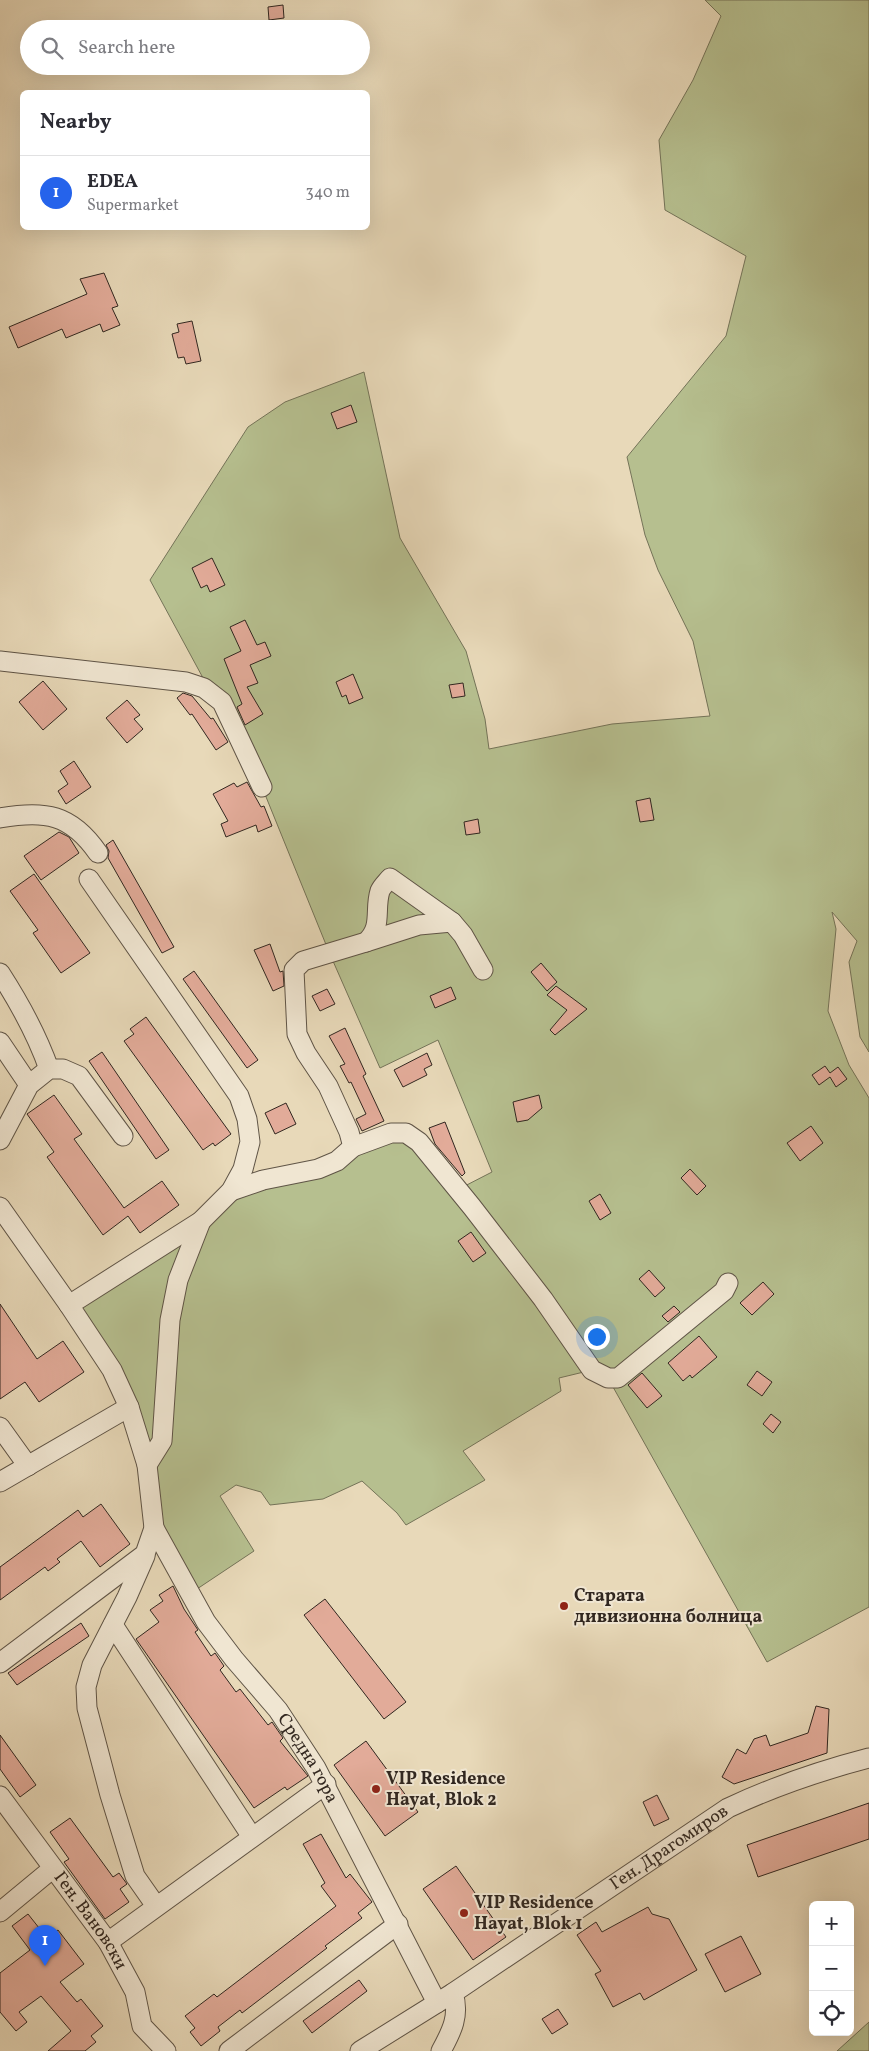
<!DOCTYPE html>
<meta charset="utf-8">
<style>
body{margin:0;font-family:Vollkorn,serif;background:#f7f7f7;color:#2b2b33}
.controls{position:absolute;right:15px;bottom:15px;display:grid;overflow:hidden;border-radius:8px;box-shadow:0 5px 20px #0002}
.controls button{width:45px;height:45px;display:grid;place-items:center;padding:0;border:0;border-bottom:1px solid #e1e1e2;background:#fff;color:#2b2b33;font:25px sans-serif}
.you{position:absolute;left:596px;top:1336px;width:18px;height:18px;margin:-12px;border:4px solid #fff;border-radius:50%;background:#1a73e8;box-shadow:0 0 0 8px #1a73e833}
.badge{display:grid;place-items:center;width:32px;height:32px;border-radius:50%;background:#2563eb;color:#fff;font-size:16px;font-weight:700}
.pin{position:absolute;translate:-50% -41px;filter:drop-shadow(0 1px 2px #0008)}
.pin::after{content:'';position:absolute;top:26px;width:18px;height:15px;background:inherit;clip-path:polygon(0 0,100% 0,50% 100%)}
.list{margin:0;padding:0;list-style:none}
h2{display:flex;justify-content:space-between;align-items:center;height:65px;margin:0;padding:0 20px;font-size:21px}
h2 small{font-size:16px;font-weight:400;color:#7c7c81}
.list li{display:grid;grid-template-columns:32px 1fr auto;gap:15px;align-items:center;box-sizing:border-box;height:75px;padding:0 20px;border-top:1px solid #e1e1e2}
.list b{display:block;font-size:19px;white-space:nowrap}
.list p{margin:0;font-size:16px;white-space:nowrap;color:#7c7c81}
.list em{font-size:16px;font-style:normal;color:#7c7c81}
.icon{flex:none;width:28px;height:28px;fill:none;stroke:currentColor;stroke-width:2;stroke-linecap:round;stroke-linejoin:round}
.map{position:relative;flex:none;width:869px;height:2051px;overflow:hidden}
.search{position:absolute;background:#fff;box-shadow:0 5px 20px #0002;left:20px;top:20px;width:350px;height:55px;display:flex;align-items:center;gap:12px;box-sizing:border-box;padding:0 18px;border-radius:28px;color:#7c7c81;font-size:19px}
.panel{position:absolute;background:#fff;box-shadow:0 5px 20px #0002;left:20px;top:90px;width:350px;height:140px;border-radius:8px}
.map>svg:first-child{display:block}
.green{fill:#b6bf8f;stroke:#747358}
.building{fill:#e2ab99;stroke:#312720}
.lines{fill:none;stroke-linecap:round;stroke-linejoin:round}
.minor-casing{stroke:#5f5446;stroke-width:21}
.minor{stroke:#f0e6d2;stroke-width:19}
.poi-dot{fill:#8f2418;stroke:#f0e6d2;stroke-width:2}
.labels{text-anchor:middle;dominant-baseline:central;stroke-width:4;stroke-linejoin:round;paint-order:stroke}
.poi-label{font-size:18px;font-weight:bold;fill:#312720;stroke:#f0e6d2;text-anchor:start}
.street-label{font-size:18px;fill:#312720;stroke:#f0e6d2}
</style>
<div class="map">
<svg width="869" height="2051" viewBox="0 0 869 2051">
<rect width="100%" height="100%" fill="#e8d9b9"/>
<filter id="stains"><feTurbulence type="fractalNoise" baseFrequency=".004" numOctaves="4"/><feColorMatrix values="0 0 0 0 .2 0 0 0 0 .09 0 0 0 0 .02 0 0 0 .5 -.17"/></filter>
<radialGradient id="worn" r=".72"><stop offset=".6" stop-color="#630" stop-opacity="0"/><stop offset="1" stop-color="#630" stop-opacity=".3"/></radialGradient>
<!-- green -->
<path class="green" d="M705 0H869V1052L860 1037 849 962 857 941 832 912 836 929 828 1011 849 1065 869 1098V1607L767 1662 608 1378 592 1370 559 1378 561 1391 463 1451 485 1480 406 1525 397 1513 362 1481 323 1499 270 1505 261 1492 236 1485 220 1496 254 1551 191 1593 162 1523 129 1407 69 1305 231 1191 406 1133 457 1190 492 1172 438 1040 380 1068 329 952 262 787 150 580 248 427 285 402 364 372 400 538 466 651 485 719 489 749 612 724 710 716 693 641 658 570 645 535 627 457 726 336 746 256 665 210 659 140 693 80 721 16Z
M869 2022V2051H837Z"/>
<!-- building -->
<path class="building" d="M283 5 284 18 269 20 268 7Z
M104 273 118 306 112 308 120 325 103 332 100 324 66 338 62 329 18 348 9 327 87 294 80 279Z
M192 321 201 361 186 364 184 357 178 358 172 334 179 332 177 324Z
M351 405 357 422 337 429 331 413Z
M212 558 225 585 210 592 207 585 201 588 192 568Z
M245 620 257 645 265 642 271 656 250 665 258 683 247 687 263 714 245 725 237 707 242 704 224 659 241 651 230 627Z
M353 674 363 698 349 704 346 695 342 697 336 682Z
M43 681 67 709 43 730 19 702Z
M463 683 465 696 452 698 449 685Z
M183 693 192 696 211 719 213 718 228 742 216 750 192 714 190 715 177 698Z
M127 700 140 715 134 719 143 729 127 743 106 718Z
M74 761 91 787 66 804 58 791 68 784 60 771Z
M247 782 261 807 264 806 272 826 258 832 256 825 226 837 221 824 228 821 213 794 234 783 237 787Z
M650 798 654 820 640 822 636 801Z
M478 819 480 833 466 835 464 822Z
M59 832 69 837 79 853 41 880 24 856Z
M113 840 174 947 162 953 108 858 109 851 106 845Z
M34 874 90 953 61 973 33 933 38 930 10 891Z
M270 944 280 972 283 971 284 986 273 991 254 950Z
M541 963 557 982 547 991 531 972Z
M194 971 258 1060 247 1068 183 979Z
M556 986 587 1009 555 1035 550 1030 567 1010 547 995Z
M451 987 456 999 435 1008 430 996Z
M327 989 335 1004 320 1011 312 996Z
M146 1017 231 1134 215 1146 213 1143 203 1150 124 1041 134 1034 130 1029Z
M345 1028 366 1074 363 1076 384 1121 362 1131 356 1119 366 1114 351 1082 349 1083 340 1066 345 1064 329 1036Z
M102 1052 169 1150 156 1159 89 1061Z
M427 1053 432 1065 424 1069 427 1075 403 1087 394 1070Z
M825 1066 830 1073 838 1067 847 1079 836 1087 830 1077 819 1085 812 1075Z
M54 1095 82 1134 74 1139 124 1208 162 1181 179 1205 140 1233 128 1216 103 1235 47 1157 54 1152 27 1114Z
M539 1095 542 1108 528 1120 517 1122 513 1102Z
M286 1103 296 1124 275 1134 265 1113Z
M445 1122 465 1173 462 1176 435 1144 429 1128Z
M811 1126 823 1143 800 1161 787 1143Z
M690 1169 706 1186 697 1195 681 1178Z
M600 1194 611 1213 600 1220 589 1201Z
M471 1232 486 1253 473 1262 458 1241Z
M649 1270 665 1288 655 1297 639 1279Z
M763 1282 774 1294 752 1315 740 1303Z
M0 1304 37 1359 63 1341 84 1372 39 1402 25 1382 0 1399Z
M674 1306 680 1312 668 1322 662 1316Z
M699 1336 717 1357 692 1378 690 1375 683 1381 668 1363Z
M757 1371 772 1382 762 1396 747 1385Z
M642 1373 662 1396 647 1408 628 1385Z
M771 1414 781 1422 773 1433 763 1424Z
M101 1504 130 1544 100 1567 81 1541 57 1559 60 1562 48 1571 45 1567 0 1600V1567L78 1510 83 1517Z
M173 1586 184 1609 198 1630 195 1632 211 1656 215 1653 224 1666 220 1670 236 1692 240 1689 268 1725 272 1722 283 1738 280 1741 308 1776 287 1790 285 1787 254 1808 136 1639 159 1622 150 1610 163 1601 159 1595Z
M325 1599 406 1702 384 1719 304 1615Z
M81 1623 89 1636 17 1685 8 1673Z
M816 1706 829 1709 827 1753 734 1784 722 1777 737 1749 746 1754 754 1739 766 1735 770 1746 808 1733Z
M0 1735 36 1785 20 1797 0 1769Z
M366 1741 418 1812 385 1836 334 1765Z
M657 1795 669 1819 654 1826 643 1802Z
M869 1803V1839L758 1877 747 1845Z
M70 1818 113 1877 119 1873 127 1884 120 1889 129 1902 105 1919 64 1862 69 1859 50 1832Z
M321 1834 346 1878 350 1874 372 1902 358 1913 362 1918 325 1946 327 1948 242 2013 240 2010 218 2027 220 2031 201 2046 190 2032 195 2028 185 2016 214 1994 217 1997 336 1906 321 1886 325 1883 303 1844Z
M456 1866 506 1937 473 1960 423 1889Z
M648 1907 652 1914 669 1919 697 1970 644 2000 640 1993 613 2007 595 1974 601 1971 577 1935 596 1922 602 1932Z
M28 1914 47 1938 58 1930 84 1964 60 1982 77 2002 81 1999 103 2026 91 2036 96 2042 85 2051H48L71 2031 41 1996 19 2012 27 2022 16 2031 0 2012V1973L30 1950 12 1926Z
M741 1936 761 1974 725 1992 705 1954Z
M359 1980 367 1991 312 2033 303 2021Z
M558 2009 568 2024 552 2034 542 2019Z"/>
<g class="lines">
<defs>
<g id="minor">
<path d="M0 661 186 682 204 688 222 702 262 787"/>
<path d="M0 818C45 810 71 814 98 853"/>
<path d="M366 942 419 925 452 922"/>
<path d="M0 973C20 1004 37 1035 49 1069"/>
<path d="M0 1042 29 1085"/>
<path d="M0 1140 29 1085 49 1069H63L79 1076 123 1136"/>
<path d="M353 1147 349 1132 328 1086 306 1053 297 1034 294 970 303 961 366 942C383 927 374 910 380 891 382 886 387 882 390 878L452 922 463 935 483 970"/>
<path d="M231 1191 263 1180 318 1169 337 1161 353 1147 391 1133H406L419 1142 472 1207 543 1299 592 1370 608 1378H618L724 1291 728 1283"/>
<path d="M0 1207 69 1305"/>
<path d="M0 1427 28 1466"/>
<path d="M147 1465 162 1441 170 1320 178 1280 201 1221"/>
<path d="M0 1482 129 1407"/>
<path id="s1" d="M154 1528 206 1622 234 1659 278 1710 316 1768 437 2003"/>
<path d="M145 1556 127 1597 92 1665 86 1687 87 1708 110 1795 135 1876 156 1906"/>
<path d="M113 1625 252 1837"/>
<path d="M0 1663 145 1554 154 1528 147 1465 129 1407 112 1370 69 1305 201 1221 231 1191 243 1169 250 1142 247 1119 239 1096 89 879"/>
<path id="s2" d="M0 1796 108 1942 135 1992 142 2026 166 2051"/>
<path d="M0 1912 52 1869"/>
<path d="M108 1942 326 1784"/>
<path d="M229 2051 398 1924"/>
<path id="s3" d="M360 2051 453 1993 728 1808C775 1786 819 1771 869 1758"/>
<path d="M441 2051C452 2031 460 2015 453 1993"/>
</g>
</defs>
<!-- minor casing -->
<use href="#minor" class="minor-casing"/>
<!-- minor -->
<use href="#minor" class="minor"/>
</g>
<!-- markers -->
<g class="poi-dot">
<circle cx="564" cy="1606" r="5"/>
<circle cx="376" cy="1789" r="5"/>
<circle cx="464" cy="1913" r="5"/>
</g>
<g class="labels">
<!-- poi labels -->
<g class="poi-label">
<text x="574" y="1596">Старата<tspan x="574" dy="21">дивизионна болница</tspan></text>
<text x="386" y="1779">VIP Residence<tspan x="386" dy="21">Hayat, Blok 2</tspan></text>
<text x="474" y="1903">VIP Residence<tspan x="474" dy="21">Hayat, Blok 1</tspan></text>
</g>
<!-- street labels -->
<g class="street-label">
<text stroke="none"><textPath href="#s1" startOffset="278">Средна гора</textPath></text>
<text stroke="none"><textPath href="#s3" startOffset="370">Ген. Драгомиров</textPath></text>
<text stroke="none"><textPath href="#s2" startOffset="154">Ген. Вановски</textPath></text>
</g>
</g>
<rect width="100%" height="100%" filter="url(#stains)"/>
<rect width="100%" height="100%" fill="url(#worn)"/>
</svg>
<div class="controls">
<button>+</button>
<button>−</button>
<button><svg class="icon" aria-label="locate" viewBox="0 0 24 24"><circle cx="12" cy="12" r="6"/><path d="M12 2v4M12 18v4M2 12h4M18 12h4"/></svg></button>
</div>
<div class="you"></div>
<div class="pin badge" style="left:45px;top:1966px">1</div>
<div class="search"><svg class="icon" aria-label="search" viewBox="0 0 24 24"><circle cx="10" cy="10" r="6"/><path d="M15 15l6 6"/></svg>Search here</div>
<section class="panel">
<h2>Nearby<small></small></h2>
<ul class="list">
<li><span class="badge">1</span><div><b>EDEA</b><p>Supermarket</p></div><em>340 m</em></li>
</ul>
</section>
</div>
